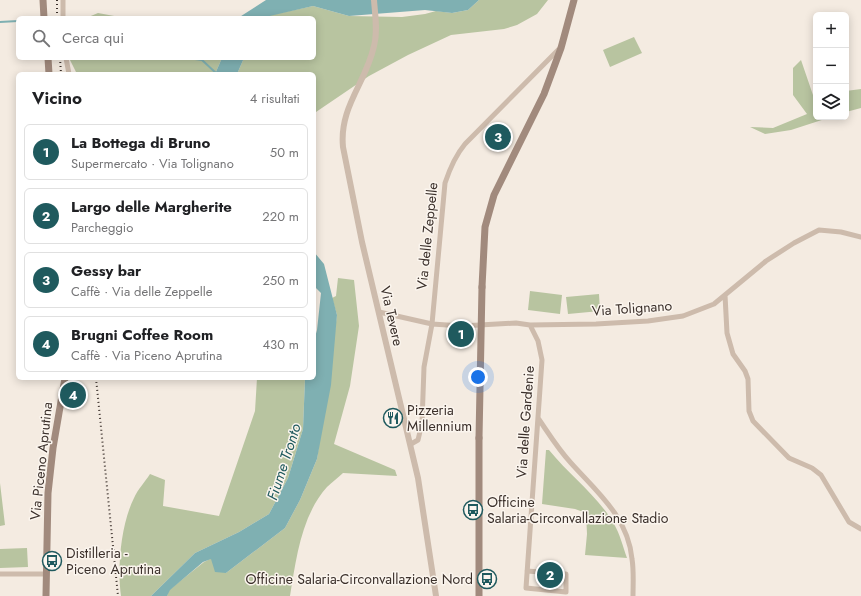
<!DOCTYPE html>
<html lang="it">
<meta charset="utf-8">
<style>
body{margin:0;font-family:Jost,sans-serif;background:#f6f6f6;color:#202124}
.controls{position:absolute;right:12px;top:12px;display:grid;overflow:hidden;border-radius:6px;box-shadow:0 2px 10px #0003}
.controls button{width:36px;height:36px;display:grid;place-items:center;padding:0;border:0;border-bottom:1px solid #e0e0e0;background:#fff;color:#202124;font:20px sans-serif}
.you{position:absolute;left:478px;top:377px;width:14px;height:14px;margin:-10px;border:3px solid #fff;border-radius:50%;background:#1a73e8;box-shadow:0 0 0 6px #1a73e833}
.badge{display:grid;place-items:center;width:26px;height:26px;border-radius:50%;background:#1f5a5e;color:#fff;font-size:13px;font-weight:700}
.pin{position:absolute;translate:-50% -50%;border:2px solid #fff;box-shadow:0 1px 4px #0006}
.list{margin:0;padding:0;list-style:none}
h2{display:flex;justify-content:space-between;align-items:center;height:52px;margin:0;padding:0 16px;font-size:17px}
h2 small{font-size:13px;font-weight:400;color:#757577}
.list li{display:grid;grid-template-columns:26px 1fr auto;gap:12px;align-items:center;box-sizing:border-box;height:56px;margin:0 8px 8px;padding:0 8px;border:1px solid #e0e0e0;border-radius:6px}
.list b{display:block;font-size:15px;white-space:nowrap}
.list p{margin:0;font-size:13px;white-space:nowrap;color:#757577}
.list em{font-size:13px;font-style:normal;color:#757577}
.icon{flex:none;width:22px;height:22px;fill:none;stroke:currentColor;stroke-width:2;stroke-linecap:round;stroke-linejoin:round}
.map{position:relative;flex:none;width:861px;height:596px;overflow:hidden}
.search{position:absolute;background:#fff;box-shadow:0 2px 10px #0003;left:16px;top:16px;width:300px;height:44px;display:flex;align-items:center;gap:10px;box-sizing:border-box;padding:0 14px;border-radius:6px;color:#757577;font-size:15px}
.panel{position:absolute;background:#fff;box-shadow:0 2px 10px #0003;left:16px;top:72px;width:300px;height:308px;border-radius:6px}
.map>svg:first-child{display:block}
.green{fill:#b8c4a0}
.water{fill:#7fb0b2}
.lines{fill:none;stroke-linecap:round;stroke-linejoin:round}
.stream{stroke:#7fb0b2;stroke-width:2}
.minor{stroke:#cdbbac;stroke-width:5}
.tertiary{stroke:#cdbbac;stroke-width:6}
.secondary{stroke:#a18a7d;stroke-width:7}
.rail{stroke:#3b302b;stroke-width:2;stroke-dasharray:1 3;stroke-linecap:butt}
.secondary-bridge{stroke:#a18a7d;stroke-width:7}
.labels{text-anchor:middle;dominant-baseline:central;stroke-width:3;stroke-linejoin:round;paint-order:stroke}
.street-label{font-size:14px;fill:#3b302b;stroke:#fbf5ee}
.poi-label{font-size:14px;fill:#3b302b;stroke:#fbf5ee;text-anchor:start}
.water-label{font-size:15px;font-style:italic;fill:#1f5a5e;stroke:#fbf5ee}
</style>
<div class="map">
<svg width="861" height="596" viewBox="0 0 861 596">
<rect width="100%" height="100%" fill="#f4ebe1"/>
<!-- green -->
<path class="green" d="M479 0H548L537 14 517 25 504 29 451 35 408 55 369 76 316 112 314 116V74H237L244 58H314V18L261 17 313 6 349 16 402 17 425 14 436 11 452 13 468 10Z
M98 13 125 18H86Z
M634 37 642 53 610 67 603 50Z
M69 58H222L215 74H77Z
M801 60 814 98H816V117H831L791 130 765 134 750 127 773 128 807 114 793 95V68Z
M861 89V108L846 112V91Z
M338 278 354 280 359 326 350 386 334 444 395 470 397 476 343 473C338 478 332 482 327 487 301 516 296 560 290 596H167L169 590 204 562 212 558 226 573 285 528 300 500 317 459 337 315 332 298 336 296Z
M530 291 562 295 560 314 528 310Z
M599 294 600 311 568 314 566 297Z
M257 378H305L303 429 288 478 269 514 239 532 195 553 151 596H121C117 567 121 524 134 498 138 489 145 482 150 474L165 480 163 506 219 516 255 411Z
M546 450H549C570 476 598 496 614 524 620 534 623 547 627 558L585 555 587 534 586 513 575 509 542 504Z
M0 483 5 525 0 526Z
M27 548 28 567 0 568V549Z"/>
<!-- water -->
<path class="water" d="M266 0H479L468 10 452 13 425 10 349 16 313 6 261 18H238Z
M222 58H244L237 74H215Z
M314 252 324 264 337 315 331 385 317 459 300 500 285 528 226 573 215 572 211 559 203 562 170 590 167 596H151L195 553 239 532 269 514 288 478 303 429 305 378H314V341L317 330 321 293 314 286Z"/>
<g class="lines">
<!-- stream -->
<path class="stream" d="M0 22 18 21
M188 58 202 60 217 74"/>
<!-- minor -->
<path class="minor" d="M63 18V0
M66 58 69 74
M725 295 727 333 733 354 745 371 748 379 749 411 753 421 789 458 812 468 821 475 849 522 861 529
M379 312 432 324 462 326 516 323 530 325 596 324 648 321 683 316 714 304 766 261 794 243 819 230 841 232 861 237
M538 418C549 434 558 449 571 463 597 492 628 517 632 559 634 571 633 584 633 596
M411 444 418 440 422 423 424 367 432 324 445 183C450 168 455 156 465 144L560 48
M527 571 566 574V592L526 588 542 360 538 341 530 325
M0 574H46"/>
<!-- tertiary -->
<path class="tertiary" d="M374 0C375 15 378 31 374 46 366 83 339 107 343 147L362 242 418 478 436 596"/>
<!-- secondary -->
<path class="secondary" d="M43 0 44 18
M48 58 49 74
M482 287 485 227 494 195 544 94 561 48 574 0
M479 438V596
M46 596 48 493 53 448 65 378"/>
<!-- rail -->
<path class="rail" d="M57 0V18
M60 58 61 74
M96 378 118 596"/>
<!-- secondary-bridge -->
<path class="secondary-bridge" d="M479 438 482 287"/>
</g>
<!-- icons -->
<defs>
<symbol id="restaurant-ring" viewBox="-11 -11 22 22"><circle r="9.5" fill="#fbf5ee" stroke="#1f5a5e" stroke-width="1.5"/><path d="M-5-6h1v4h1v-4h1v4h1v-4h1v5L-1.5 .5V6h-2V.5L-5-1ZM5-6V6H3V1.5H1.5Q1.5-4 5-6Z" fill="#1f5a5e"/></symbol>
<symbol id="bus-ring" viewBox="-11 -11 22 22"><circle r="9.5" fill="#fbf5ee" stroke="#1f5a5e" stroke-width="1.5"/><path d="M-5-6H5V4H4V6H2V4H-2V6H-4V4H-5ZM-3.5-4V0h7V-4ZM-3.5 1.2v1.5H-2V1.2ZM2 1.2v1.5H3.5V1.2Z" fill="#1f5a5e"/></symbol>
</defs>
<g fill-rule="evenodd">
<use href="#restaurant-ring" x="382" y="407" width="22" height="22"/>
<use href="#bus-ring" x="462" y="499" width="22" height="22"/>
<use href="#bus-ring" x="41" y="550" width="22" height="22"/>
<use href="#bus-ring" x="476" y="568" width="22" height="22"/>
</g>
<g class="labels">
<!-- street labels -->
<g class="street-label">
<text transform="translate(427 236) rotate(-84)">Via delle Zeppelle</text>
<text transform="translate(632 308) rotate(-4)">Via Tolignano</text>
<text transform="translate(392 316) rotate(77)">Via Tevere</text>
<text transform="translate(525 422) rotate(-86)">Via delle Gardenie</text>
<text transform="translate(41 461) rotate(-84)">Via Piceno Aprutina</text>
</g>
<!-- poi labels -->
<g class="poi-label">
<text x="407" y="410">Pizzeria<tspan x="407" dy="16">Millennium</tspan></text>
<text x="487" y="502">Officine<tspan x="487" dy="16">Salaria-Circonvallazione Stadio</tspan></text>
<text x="66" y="553">Distilleria -<tspan x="66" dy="16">Piceno Aprutina</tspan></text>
<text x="473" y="579" text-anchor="end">Officine Salaria-Circonvallazione Nord</text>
</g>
<!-- water labels -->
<g class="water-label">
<text transform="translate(284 462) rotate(-72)">Fiume Tronto</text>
</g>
</g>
</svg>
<div class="controls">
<button>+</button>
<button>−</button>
<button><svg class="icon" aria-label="layers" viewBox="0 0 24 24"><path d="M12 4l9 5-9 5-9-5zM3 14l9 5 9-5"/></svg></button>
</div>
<div class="you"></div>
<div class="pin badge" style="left:461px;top:334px">1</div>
<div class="pin badge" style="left:550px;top:575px">2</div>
<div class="pin badge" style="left:498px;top:137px">3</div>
<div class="pin badge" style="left:73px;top:395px">4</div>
<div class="search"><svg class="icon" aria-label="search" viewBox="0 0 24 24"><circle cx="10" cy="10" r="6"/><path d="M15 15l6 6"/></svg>Cerca qui</div>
<section class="panel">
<h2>Vicino<small>4 risultati</small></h2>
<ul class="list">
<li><span class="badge">1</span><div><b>La Bottega di Bruno</b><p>Supermercato · Via Tolignano</p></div><em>50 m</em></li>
<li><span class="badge">2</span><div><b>Largo delle Margherite</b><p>Parcheggio</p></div><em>220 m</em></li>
<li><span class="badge">3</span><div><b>Gessy bar</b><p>Caffè · Via delle Zeppelle</p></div><em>250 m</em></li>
<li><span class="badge">4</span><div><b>Brugni Coffee Room</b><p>Caffè · Via Piceno Aprutina</p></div><em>430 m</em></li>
</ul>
</section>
</div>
